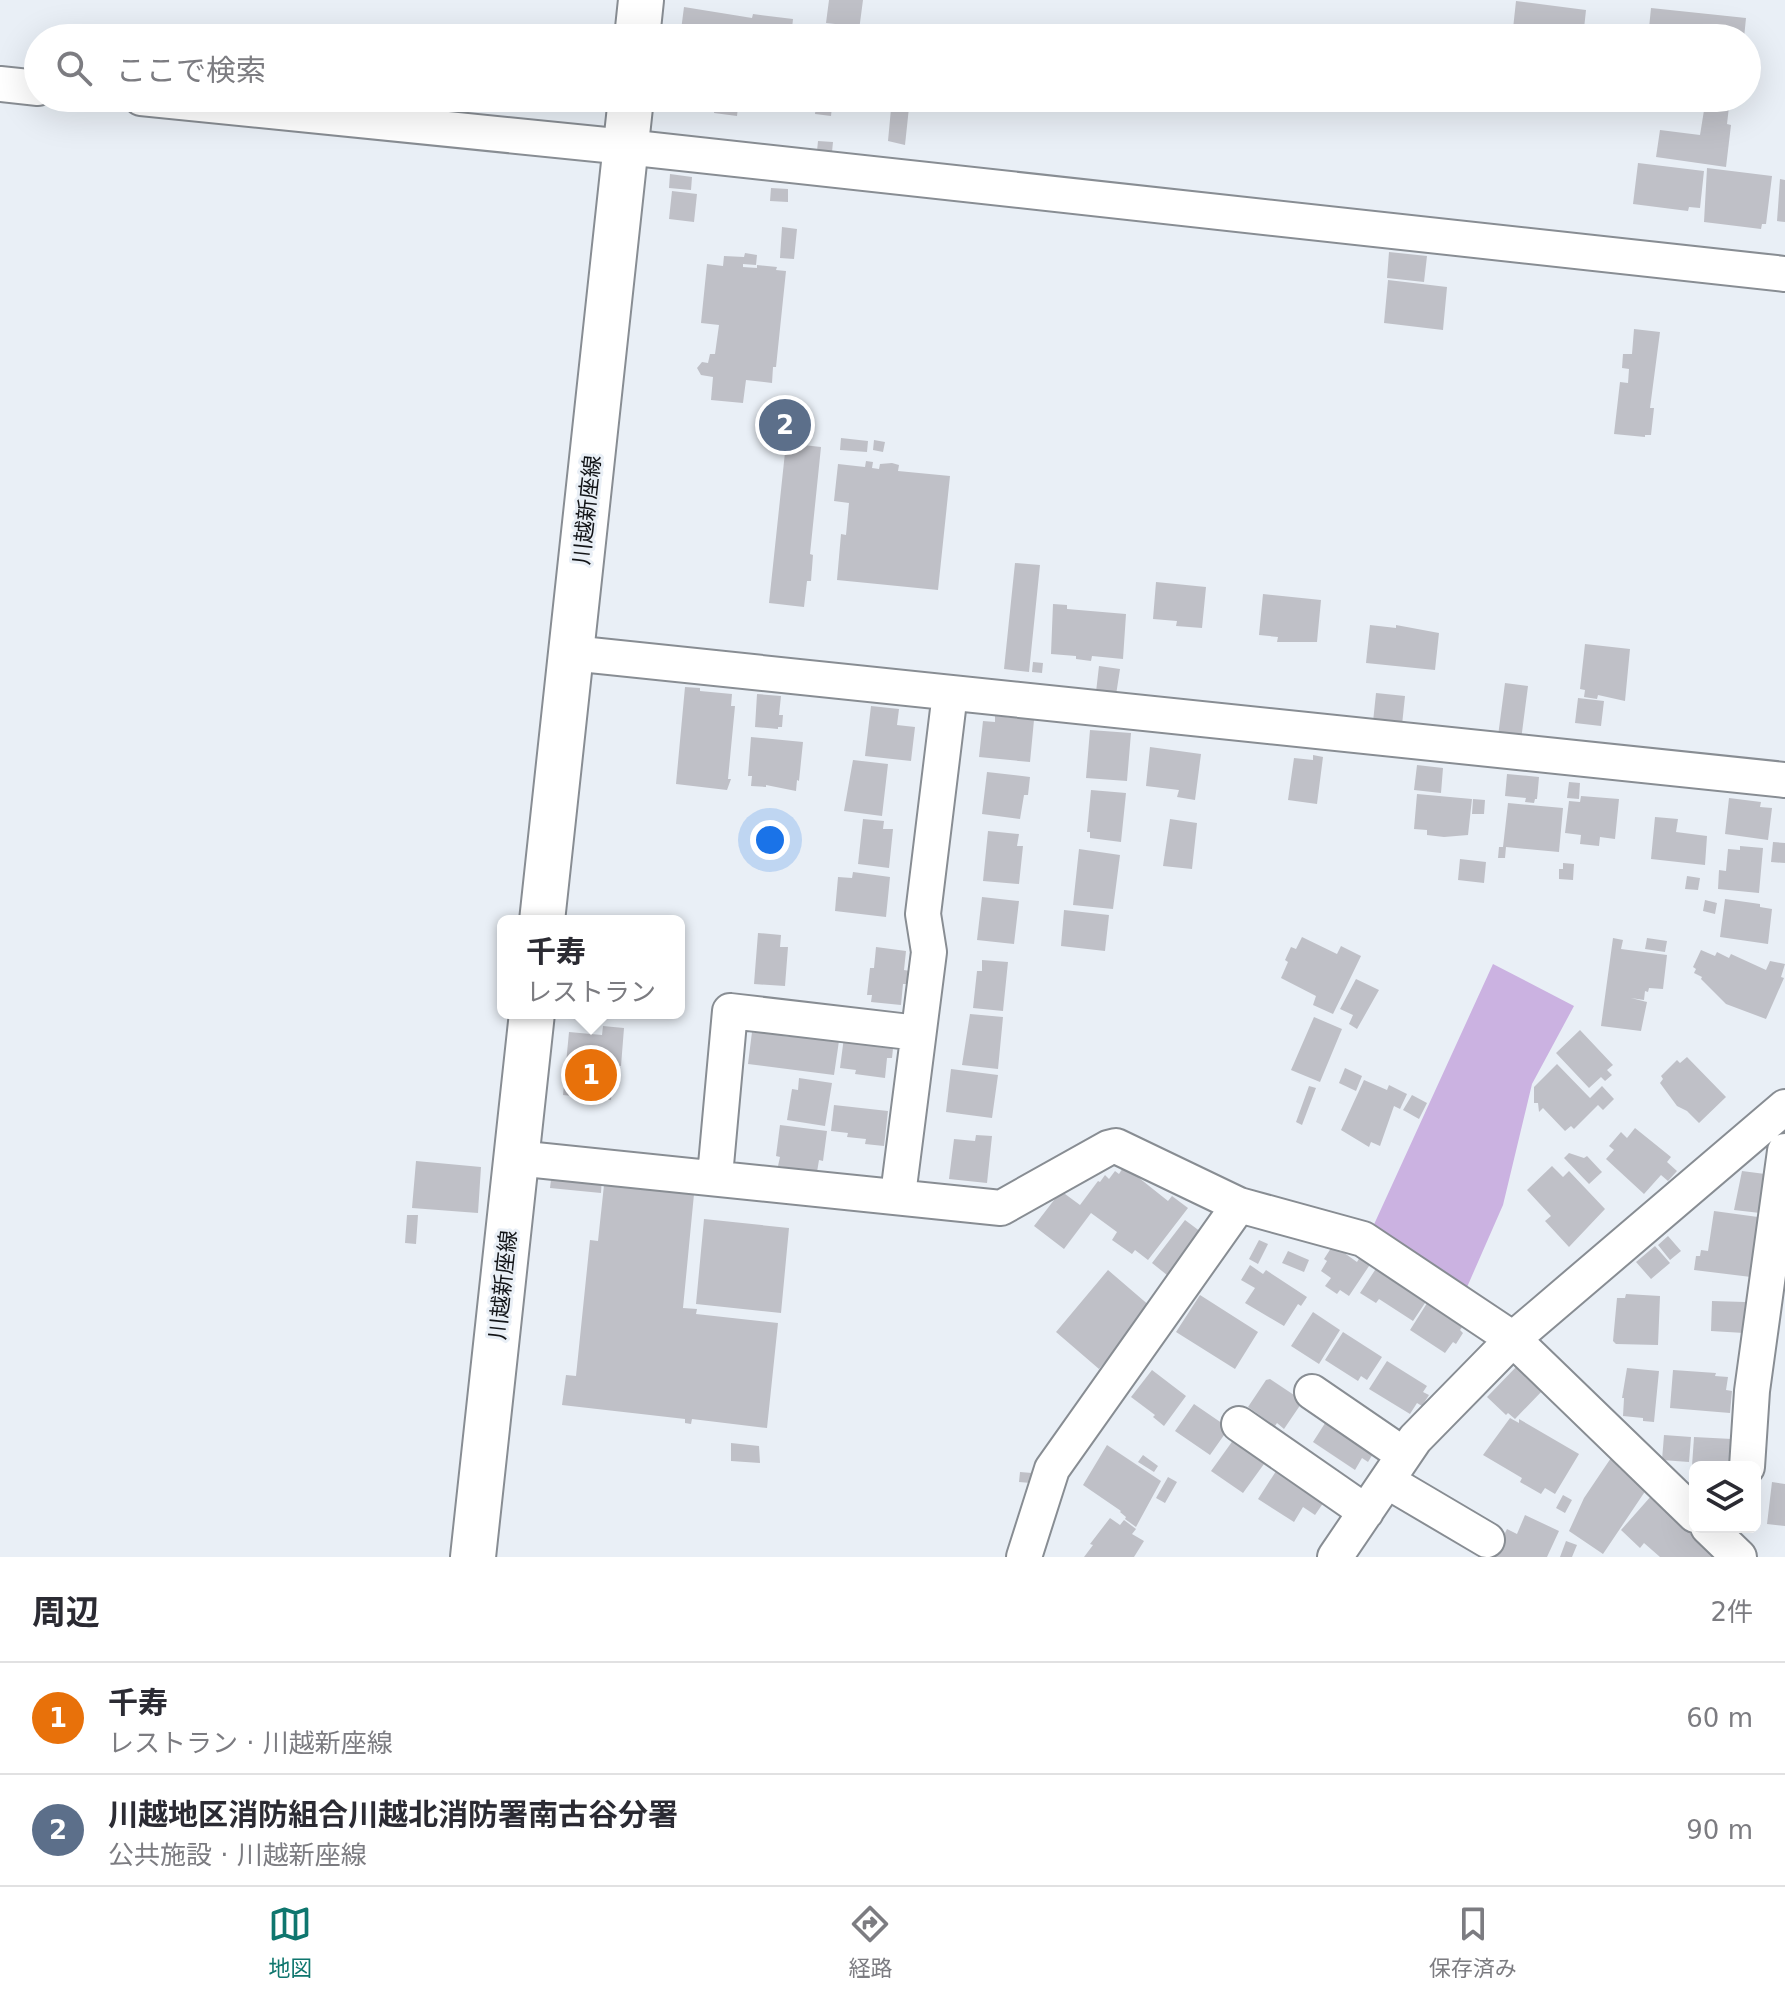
<!DOCTYPE html>
<html lang="ja">
<meta charset="utf-8">
<style>
body{margin:0;font-family:"DejaVu Sans","Noto Sans JP",sans-serif;background:#f2f2f3;color:#2b2b33}
.controls{position:absolute;right:24px;bottom:24px;display:grid;overflow:hidden;border-radius:12px;box-shadow:0 8px 32px #0002}
.controls button{width:72px;height:72px;display:grid;place-items:center;padding:0;border:0;border-bottom:2px solid #e1e1e2;background:#fff;color:#2b2b33;font:40px sans-serif}
.you{position:absolute;left:770px;top:840px;width:28px;height:28px;margin:-20px;border:6px solid #fff;border-radius:50%;background:#1a73e8;box-shadow:0 0 0 12px #1a73e833}
.badge{display:grid;place-items:center;width:52px;height:52px;border-radius:50%;background:#0f766e;color:#fff;font-size:26px;font-weight:700}
.pin{position:absolute;translate:-50% -50%;border:4px solid #fff;box-shadow:0 2px 8px #0006}
.popup{position:absolute;left:497px;top:915px;width:188px;height:104px;box-sizing:border-box;display:grid;place-content:center;border-radius:12px;background:#fff;filter:drop-shadow(0 2px 6px #0005);font-size:26px;white-space:nowrap;color:#7c7c81}
.popup b{font-size:30px;color:#2b2b33}
.popup::after{content:'';position:absolute;left:50%;top:100%;margin-left:-16px;border:16px solid transparent;border-top-color:#fff}
.list{margin:0;padding:0;list-style:none}
h2{display:flex;justify-content:space-between;align-items:center;height:104px;margin:0;padding:0 32px;font-size:34px}
h2 small{font-size:26px;font-weight:400;color:#7c7c81}
.list li{display:grid;grid-template-columns:52px 1fr auto;gap:24px;align-items:center;box-sizing:border-box;height:112px;padding:0 32px;border-top:2px solid #e1e1e2}
.list b{display:block;font-size:30px;white-space:nowrap}
.list p{margin:0;font-size:26px;white-space:nowrap;color:#7c7c81}
.list em{font-size:26px;font-style:normal;color:#7c7c81}
.icon{flex:none;width:44px;height:44px;fill:none;stroke:currentColor;stroke-width:2;stroke-linecap:round;stroke-linejoin:round}
.map{position:relative;flex:none;width:1785px;height:1557px;overflow:hidden}
.search{position:absolute;background:#fff;box-shadow:0 8px 32px #0002;left:24px;right:24px;top:24px;height:88px;display:flex;align-items:center;gap:20px;box-sizing:border-box;padding:0 28px;border-radius:44px;color:#7c7c81;font-size:30px}
.sheet{height:328px;background:#fff}
nav{display:flex;justify-content:space-around;align-items:center;box-sizing:border-box;height:112px;border-top:2px solid #e1e1e2;background:#fff;font-size:22px;color:#7c7c81}
nav a{display:grid;justify-items:center;gap:4px}
nav .on{color:#0f766e}
.map>svg:first-child{display:block}
.green{fill:#cbb2e1}
.building{fill:#bfc0c7}
.lines{fill:none;stroke-linecap:round;stroke-linejoin:round}
.minor-casing{stroke:#888d93;stroke-width:38}
.major-casing{stroke:#888d93;stroke-width:48}
.minor{stroke:#fff;stroke-width:34}
.major{stroke:#fff;stroke-width:44}
.labels{text-anchor:middle;dominant-baseline:central;stroke-width:6;stroke-linejoin:round;paint-order:stroke}
.street-label{font-size:22px;fill:#121417;stroke:#e9eff6}
</style>
<div class="map">
<svg width="1785" height="1557" viewBox="0 0 1785 1557">
<rect width="100%" height="100%" fill="#e9eff6"/>
<!-- green -->
<path class="green" d="M1493 964 1574 1006 1532 1084 1503 1205 1464 1294 1371 1231Z"/>
<!-- building -->
<path class="building" d="M829 0H863L858 38 828 37 829 27H834L835 24 826 23Z
M1516 1 1586 10 1583 38H1512Z
M684 7 752 18 753 14 793 19 791 38H680Z
M1651 8 1746 18 1744 38H1648Z
M716 98H739L737 116 714 113Z
M817 98H833L831 116 815 114Z
M892 98H910L905 145 888 141Z
M1706 98H1730L1727 124 1731 125 1726 167 1656 157 1660 130 1700 135Z
M818 141 833 142 832 152 817 151Z
M1638 163 1704 171 1700 208 1689 207 1688 211 1633 204Z
M1707 168 1772 176 1766 224H1762L1761 229 1704 222Z
M670 174 692 177 691 190 669 188Z
M1780 179 1785 180V222L1777 221Z
M771 188 788 189V202L770 201Z
M672 191 697 194 694 222 669 219Z
M782 227 797 229 794 259 780 258Z
M1389 252 1427 256 1424 282 1387 278Z
M745 253 757 255 756 265 743 264V267L757 268V265L777 267 776 270 786 271 776 367H773L772 383 746 380 743 403 711 400 713 377 701 375 697 368 702 362 708 363 710 354H715L719 325 701 323 707 264 723 266 724 256 744 257Z
M1388 280 1447 287 1443 330 1384 323Z
M1634 329 1660 332 1650 408H1654L1651 435H1645V437L1614 434 1620 382 1628 383 1629 369 1622 368 1623 354H1632Z
M841 438 868 441 867 452 840 450Z
M874 440 885 442 883 452 873 450Z
M786 443 821 447 810 554 813 555 811 581H807L804 607 769 603Z
M866 461 873 462 872 468 879 469 880 464 892 463 899 465 898 471 950 476 938 590 837 580 841 534 846 535 849 503 834 501 838 464 865 467Z
M1015 563 1040 565 1029 672 1004 669Z
M1156 582 1206 587 1202 628 1176 626 1177 621 1153 619Z
M1263 594 1321 600 1317 642H1277L1278 637 1259 635Z
M1053 604 1067 605V609L1126 614 1123 659 1092 656 1091 661 1076 659V656L1051 654Z
M1370 625 1396 628V625L1439 633 1435 670 1366 663Z
M1585 644 1630 649 1625 701 1598 695 1597 699 1584 697 1585 690 1580 689Z
M1033 662 1043 663 1042 673 1032 672Z
M1099 666 1120 669 1116 695 1096 692Z
M1505 683 1528 686 1521 740 1498 736Z
M685 687 700 688V691L732 694 731 706H735L728 779H731L727 790 676 784Z
M1376 693 1405 696 1402 725 1373 722Z
M757 694 781 696 779 715H783L782 727H778V729L755 727Z
M1578 698 1604 701 1601 726 1575 723Z
M871 706 899 709 897 725 915 727 911 761 865 756Z
M995 716 1034 720 1030 762 979 757 983 721 995 722Z
M1090 730 1131 733 1127 781 1086 778Z
M751 737 803 742 799 781 797 780 796 791 766 785V787L751 786 752 776H748Z
M1150 747 1201 754 1195 800 1177 797 1179 790 1146 786Z
M1313 755 1323 757 1317 804 1288 800 1294 758 1313 760Z
M853 760 888 764 882 816 844 811Z
M1417 765 1443 768 1441 793 1414 790Z
M987 772 1030 777 1028 795H1024L1020 819 982 814Z
M1507 774 1539 777 1537 799H1535L1534 803 1525 802 1526 798 1505 796Z
M1569 782 1580 783 1579 799 1567 798Z
M1091 790 1126 793 1121 842 1090 838V832H1087Z
M1417 794 1472 799 1468 835 1444 837 1427 835V830L1414 829Z
M1581 796 1619 799 1615 839 1600 837 1599 846 1580 844 1581 835 1565 833 1569 801 1580 802Z
M1729 798 1761 802 1760 807 1772 808 1768 840 1725 834Z
M1473 799 1485 800 1484 814H1472Z
M1508 803 1563 808 1559 852 1506 847 1505 858H1498L1499 847H1503Z
M1655 817 1678 819 1676 832 1707 836 1705 865 1651 859Z
M863 819 884 821 883 829H893L889 868 858 864Z
M1170 819 1197 823 1192 869 1163 866Z
M988 831 1019 834 1017 846H1023L1019 884 983 881Z
M1773 842 1785 843V863L1771 862Z
M1740 846 1763 848 1759 893 1718 889 1719 870 1726 871 1728 849 1740 850Z
M1079 849 1120 855 1113 909 1073 905Z
M1460 859 1486 862 1484 883 1458 880Z
M1563 863 1574 864 1573 880 1559 879V869H1563Z
M853 872 890 877 886 917 835 911 838 877 852 878Z
M1687 876 1700 878 1698 890 1685 889Z
M982 897 1019 901 1014 944 977 940Z
M1725 899 1760 904V907L1772 909 1768 944 1720 937Z
M1705 900 1717 903 1715 914 1703 911Z
M1064 910 1109 915 1105 951 1061 946Z
M758 933 781 935 780 947H788L785 986 754 984Z
M1302 937 1337 954 1341 946 1361 956 1333 1014 1313 1005 1316 996 1281 978 1288 962 1285 960 1291 947 1296 949Z
M1613 938 1623 940 1621 949 1667 955 1663 989 1649 988 1648 992 1645 991 1644 1000 1631 998 1647 1002 1641 1031 1601 1026Z
M1647 938 1667 941 1665 952 1645 949Z
M876 947 906 951 904 970 910 971 908 984H903L901 1005 871 1002 872 995H867L870 968H874Z
M1701 950 1715 956 1717 952 1729 958 1731 954 1766 970 1770 961 1785 964 1781 977 1784 978 1766 1019 1726 1004 1701 979 1702 977 1694 973 1696 969 1693 967Z
M982 960 1008 962 1003 1011 973 1008 977 971H982Z
M1356 979 1379 990 1357 1029 1349 1024 1353 1015 1340 1009Z
M970 1014 1003 1017 998 1069 962 1065Z
M1314 1017 1342 1029 1320 1082 1291 1070Z
M757 1023 784 1027 783 1036 796 1037 797 1028 840 1034 834 1075 748 1064 752 1032 755 1033Z
M603 1026 624 1028 621 1066H614L611 1100 563 1095 569 1032 602 1035Z
M1580 1030 1613 1065 1607 1070 1612 1075 1605 1081 1601 1077 1589 1088 1556 1053Z
M844 1037 894 1039 892 1058H887L885 1078 855 1074 856 1070 840 1068Z
M1687 1057 1726 1097 1699 1123 1687 1111 1677 1106 1660 1083 1663 1079 1661 1076 1677 1060 1680 1063Z
M1557 1064 1590 1098 1602 1086 1614 1099 1603 1110 1598 1105 1574 1129 1571 1126 1565 1131 1543 1108 1539 1112 1538 1103H1534V1087Z
M1345 1068 1362 1076 1356 1091 1339 1083Z
M951 1069 998 1075 992 1118 946 1112Z
M799 1078 832 1083 825 1126 787 1120 792 1089 798 1090Z
M1364 1080 1387 1090 1389 1085 1407 1094 1400 1109 1394 1106 1380 1146 1371 1142 1369 1147 1341 1130Z
M1309 1086 1316 1088 1302 1125 1296 1122Z
M1412 1095 1427 1103 1419 1119 1403 1110Z
M834 1105 888 1111 884 1146 865 1144 866 1139 847 1137 848 1133 831 1131Z
M780 1125 827 1131 823 1161 819 1160 817 1172 778 1166 780 1157 776 1156Z
M1635 1128 1671 1157 1667 1162 1677 1171 1668 1181 1661 1175 1644 1194 1606 1159 1614 1150 1609 1146 1621 1132 1627 1138Z
M976 1135 992 1136 987 1183 949 1179 954 1139 975 1141Z
M1569 1153 1584 1158 1587 1156 1602 1172 1589 1184 1564 1158Z
M416 1161 481 1167 478 1213 412 1208Z
M1124 1166 1168 1201 1172 1196 1188 1208 1148 1260 1135 1250 1132 1254 1112 1240 1117 1232 1091 1213 1064 1249 1034 1226 1061 1191 1080 1205 1098 1181 1100 1182 1105 1175 1109 1179 1115 1171 1119 1174Z
M1552 1166 1563 1177 1569 1171 1605 1209 1569 1247 1545 1221 1551 1216 1527 1190Z
M1742 1171 1765 1174 1760 1213 1734 1210Z
M552 1172 602 1177 601 1193 550 1188Z
M604 1185 694 1194 683 1308 697 1309 696 1314 778 1323 767 1428 692 1419 691 1424 685 1423V1419L562 1405 566 1375 576 1376 590 1240 598 1241Z
M1714 1211 1758 1217 1751 1277 1694 1270 1696 1256H1700L1701 1250 1708 1251Z
M407 1215H418L416 1244 405 1243Z
M704 1219 789 1228 781 1313 696 1304Z
M1185 1220 1205 1235 1172 1279 1152 1263Z
M1668 1236 1681 1251 1670 1260 1658 1245Z
M1259 1240 1268 1244 1258 1264 1249 1259Z
M1333 1245 1357 1262 1360 1257 1371 1263 1349 1296 1340 1290 1337 1294 1325 1286 1331 1278 1321 1271 1327 1261 1324 1259Z
M1655 1246 1670 1263 1651 1279 1636 1262Z
M1288 1251 1309 1260 1304 1272 1282 1263Z
M1250 1265 1263 1274 1266 1270 1307 1297 1301 1306 1298 1304 1284 1326 1245 1303 1255 1288 1241 1280Z
M1377 1267 1427 1300 1413 1321 1379 1299 1376 1303 1360 1293Z
M1108 1270 1151 1307 1099 1369 1056 1332Z
M1626 1294 1660 1296 1658 1345 1616 1344 1613 1341 1617 1298H1625Z
M1200 1295 1258 1332 1235 1369 1176 1332Z
M1429 1300 1465 1323 1460 1330 1463 1333 1456 1344 1453 1342 1445 1353 1410 1330Z
M1712 1301 1745 1302 1744 1333 1711 1331Z
M1313 1312 1340 1330 1319 1364 1291 1346Z
M1343 1332 1382 1357 1367 1380 1361 1376 1358 1381 1325 1360Z
M1387 1361 1427 1386 1423 1392 1429 1395 1422 1406 1417 1403 1410 1414 1369 1389Z
M1518 1365 1543 1390 1515 1419 1508 1413 1506 1415 1487 1397Z
M1627 1368 1659 1371 1654 1422 1643 1421V1418L1623 1416 1624 1398H1622Z
M1152 1370 1186 1396 1164 1426 1153 1417 1155 1415 1131 1397Z
M1673 1370 1716 1373 1715 1376 1728 1377 1726 1390 1732 1391 1730 1413 1670 1408Z
M1270 1379 1303 1401 1284 1429 1277 1423 1275 1426 1248 1407 1266 1380Z
M1194 1404 1229 1428 1210 1455 1175 1431Z
M1329 1417 1376 1449 1368 1462 1362 1458 1355 1470 1313 1442Z
M1510 1418 1519 1423V1419L1579 1454 1555 1494 1545 1488 1541 1494 1520 1482 1522 1478 1483 1455Z
M1664 1435 1691 1437 1689 1462 1662 1460Z
M1694 1437 1732 1439 1730 1467 1692 1466Z
M1234 1439 1258 1456 1256 1458 1264 1464 1243 1493 1211 1471Z
M731 1443 759 1446 760 1463 731 1461Z
M1107 1445 1161 1481 1136 1527 1125 1519 1126 1517 1120 1512 1121 1511 1083 1485Z
M1143 1455 1158 1466 1154 1472 1138 1462Z
M1613 1455 1623 1462 1619 1468 1648 1487 1603 1554 1569 1531 1584 1498Z
M1278 1468 1326 1499 1315 1515 1303 1507 1294 1522 1258 1499Z
M1020 1472 1032 1473 1031 1483 1019 1482Z
M1168 1477 1177 1482 1165 1503 1156 1498Z
M1772 1482 1785 1484V1526L1767 1524Z
M1563 1495 1572 1500 1565 1513 1556 1508Z
M1652 1495 1720 1557H1660L1644 1543 1640 1548 1621 1530Z
M1525 1515 1559 1531 1547 1557H1493L1507 1529 1517 1534Z
M1110 1518 1120 1525 1124 1520 1136 1529 1132 1534 1144 1541 1134 1557H1084L1093 1545 1090 1544Z
M1566 1541 1577 1545 1572 1557H1560Z"/>
<g class="lines">
<defs>
<path id="minor" d="M0 84 38 88
M141 98 626 147 1785 274
M571 653 1785 780
M516 1158 1001 1208 1108 1148 1116 1146 1239 1205 1363 1239 1513 1339 1695 1515
M715 1176 730 1011 918 1033
M898 1195 929 952 923 914 950 693
M1312 1392 1404 1455
M1239 1424 1366 1512
M1747 1467 1752 1391 1785 1151
M1387 1481 1487 1540
M1708 1527 1739 1557
M1024 1557 1052 1469 1239 1205
M1335 1557 1415 1439 1513 1339 1785 1107"/>
<path id="major" d="M637 38 641 0
M542 921 631 98
M473 1557 532 1013"/>
</defs>
<!-- minor casing -->
<use href="#minor" class="minor-casing"/>
<!-- major casing -->
<use href="#major" class="major-casing"/>
<!-- minor -->
<use href="#minor" class="minor"/>
<!-- major -->
<use href="#major" class="major"/>
</g>
<g class="labels">
<!-- street labels -->
<g class="street-label">
<text transform="translate(587 510) rotate(-84)">川越新座線</text>
<text transform="translate(503 1285) rotate(-84)">川越新座線</text>
</g>
</g>
</svg>
<div class="controls">
<button><svg class="icon" aria-label="layers" viewBox="0 0 24 24"><path d="M12 4l9 5-9 5-9-5zM3 14l9 5 9-5"/></svg></button>
</div>
<div class="you"></div>
<div class="pin badge" style="left:591px;top:1075px;background:#e8710a">1</div>
<div class="popup"><b>千寿</b>レストラン</div>
<div class="pin badge" style="left:785px;top:425px;background:#5c6f8a">2</div>
<div class="search"><svg class="icon" aria-label="search" viewBox="0 0 24 24"><circle cx="10" cy="10" r="6"/><path d="M15 15l6 6"/></svg>ここで検索</div>
</div>
<section class="sheet">
<h2>周辺<small>2件</small></h2>
<ul class="list">
<li><span class="badge" style="background:#e8710a">1</span><div><b>千寿</b><p>レストラン · 川越新座線</p></div><em>60 m</em></li>
<li><span class="badge" style="background:#5c6f8a">2</span><div><b>川越地区消防組合川越北消防署南古谷分署</b><p>公共施設 · 川越新座線</p></div><em>90 m</em></li>
</ul>
</section>
<nav>
<a class="on"><svg class="icon" aria-label="map" viewBox="0 0 24 24"><path d="M3 6l6-2 6 2 6-2v14l-6 2-6-2-6 2zM9 4v14M15 6v14"/></svg>地図</a>
<a><svg class="icon" aria-label="directions" viewBox="0 0 24 24"><path d="M12 3l9 9-9 9-9-9zM9 14v-3h6M13 9l2 2-2 2"/></svg>経路</a>
<a><svg class="icon" aria-label="saved" viewBox="0 0 24 24"><path d="M7 4h10v16l-5-4-5 4z"/></svg>保存済み</a>
</nav>
